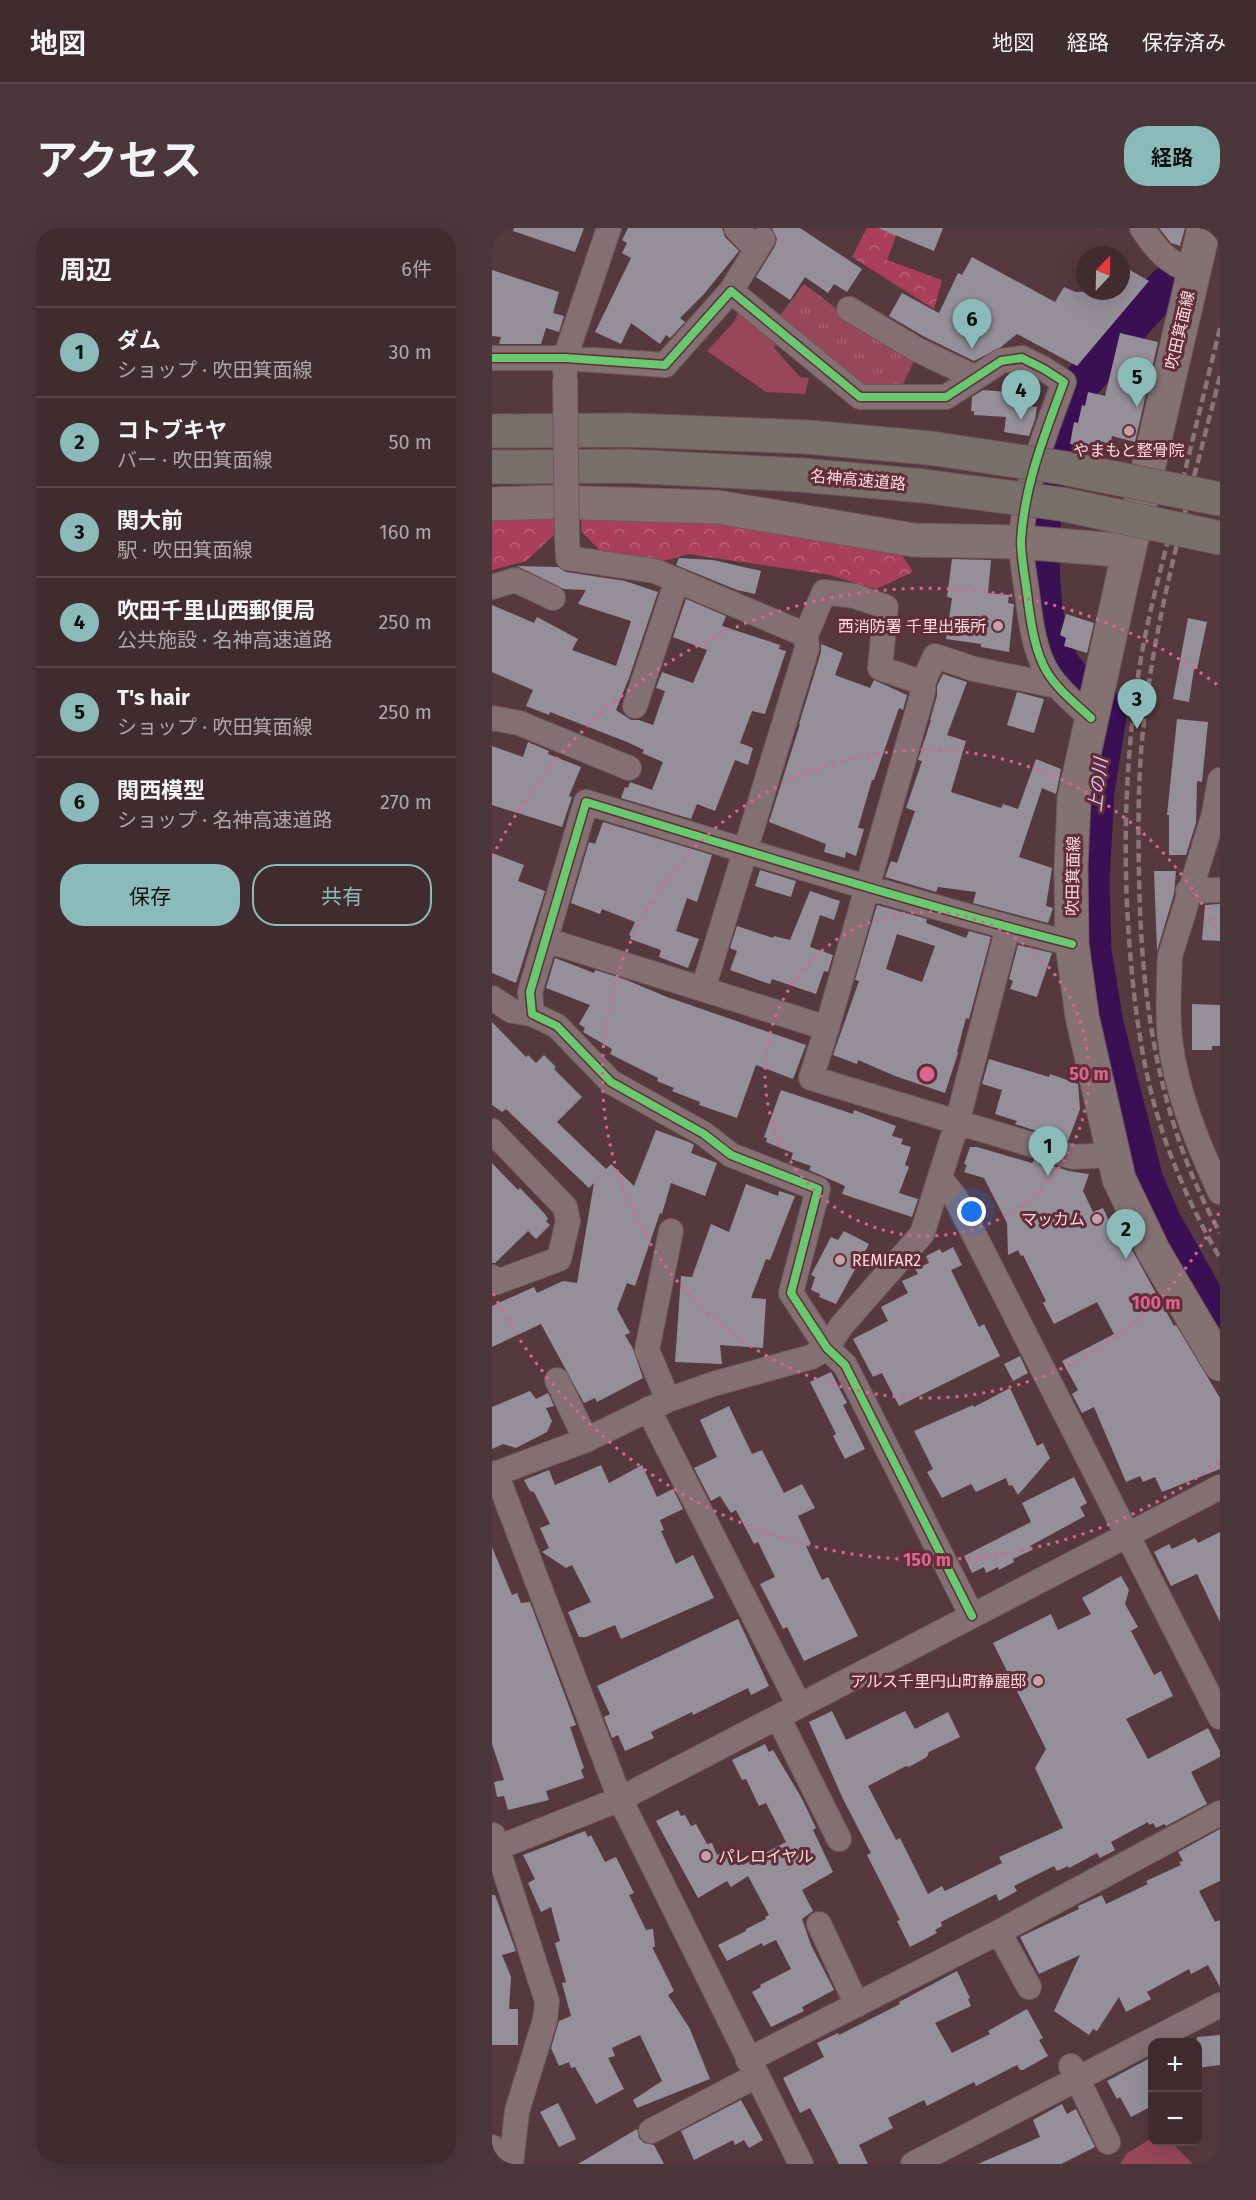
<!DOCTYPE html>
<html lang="ja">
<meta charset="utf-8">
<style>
body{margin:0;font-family:"Fira Sans","Noto Sans JP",sans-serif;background:#4b373b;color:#f1f3f6}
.controls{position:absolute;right:18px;bottom:18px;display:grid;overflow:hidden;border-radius:12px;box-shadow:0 6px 24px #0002}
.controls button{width:54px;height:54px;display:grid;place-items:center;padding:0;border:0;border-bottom:2px solid #59474b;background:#402b2f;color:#f1f3f6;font:30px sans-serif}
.compass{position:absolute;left:584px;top:18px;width:54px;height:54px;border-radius:50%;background:#402b2f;box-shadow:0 6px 24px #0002;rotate:22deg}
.you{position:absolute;left:480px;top:984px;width:21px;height:21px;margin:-15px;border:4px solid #fff;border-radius:50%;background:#1a73e8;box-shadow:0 0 0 9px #1a73e833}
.badge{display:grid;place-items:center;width:39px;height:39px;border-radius:50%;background:#8bbbb9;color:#111;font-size:20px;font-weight:700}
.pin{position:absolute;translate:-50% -50px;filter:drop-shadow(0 2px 3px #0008)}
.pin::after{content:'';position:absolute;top:32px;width:21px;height:18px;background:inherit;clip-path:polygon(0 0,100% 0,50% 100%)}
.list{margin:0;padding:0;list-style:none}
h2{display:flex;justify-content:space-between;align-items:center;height:78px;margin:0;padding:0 24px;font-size:26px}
h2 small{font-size:20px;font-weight:400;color:#aea7aa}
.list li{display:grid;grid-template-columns:39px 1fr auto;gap:18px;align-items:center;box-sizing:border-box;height:90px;padding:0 24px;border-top:2px solid #59474b}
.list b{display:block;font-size:22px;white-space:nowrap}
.list p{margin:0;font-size:20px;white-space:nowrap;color:#aea7aa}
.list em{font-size:20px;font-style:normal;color:#aea7aa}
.actions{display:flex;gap:12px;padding:18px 24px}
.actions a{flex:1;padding:14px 0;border:2px solid #8bbbb9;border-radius:24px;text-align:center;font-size:21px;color:#8bbbb9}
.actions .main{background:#8bbbb9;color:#111}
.map{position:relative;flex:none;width:728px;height:1936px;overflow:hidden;border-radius:24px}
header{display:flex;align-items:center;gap:36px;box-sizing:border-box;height:84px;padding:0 30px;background:#402b2f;border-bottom:2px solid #59474b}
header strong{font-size:28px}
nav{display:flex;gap:33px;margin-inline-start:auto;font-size:21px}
.intro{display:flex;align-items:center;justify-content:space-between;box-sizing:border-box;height:144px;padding:0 36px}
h1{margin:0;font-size:42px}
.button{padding:15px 27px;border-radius:24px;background:#8bbbb9;color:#111;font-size:21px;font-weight:700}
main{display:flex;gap:36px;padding:0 36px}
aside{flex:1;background:#402b2f;border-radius:24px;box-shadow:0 6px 24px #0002}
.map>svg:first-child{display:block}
.grass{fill:url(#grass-tufts)}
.forest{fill:url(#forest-crowns)}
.green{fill:#98475a}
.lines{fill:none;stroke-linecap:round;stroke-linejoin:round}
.river{stroke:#3b0f53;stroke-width:39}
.building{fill:#958f99;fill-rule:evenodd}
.street-casing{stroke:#6f575c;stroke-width:26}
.secondary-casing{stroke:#6f575c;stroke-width:35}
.highway-casing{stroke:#6f575c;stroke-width:35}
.street{stroke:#846f73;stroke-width:24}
.secondary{stroke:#847172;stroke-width:33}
.highway{stroke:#7a706a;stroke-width:33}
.rail{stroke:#8a7579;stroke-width:4.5;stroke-dasharray:9 4.5;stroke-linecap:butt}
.street-bridge-casing{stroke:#6f575c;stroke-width:26;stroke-linecap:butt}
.highway-bridge-casing{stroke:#6f575c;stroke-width:35;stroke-linecap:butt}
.street-bridge{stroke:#846f73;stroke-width:24}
.highway-bridge{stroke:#7a706a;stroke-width:33}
.cycleway-casing{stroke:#612d39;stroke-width:11}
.cycleway{stroke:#67ca6e;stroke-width:8}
.ring{fill:none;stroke:#da6690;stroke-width:3;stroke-dasharray:3 6}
.poi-dot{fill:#c2a2a8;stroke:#612d39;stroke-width:2}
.labels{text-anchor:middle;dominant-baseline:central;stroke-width:6;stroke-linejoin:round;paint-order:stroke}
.street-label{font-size:16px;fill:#fddbe0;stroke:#612d39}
.poi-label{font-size:16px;fill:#fddbe0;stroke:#612d39;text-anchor:end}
.water-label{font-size:18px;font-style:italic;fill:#dfc5f8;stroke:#612d39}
.centre{fill:#da6690;stroke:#612d39;stroke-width:3}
.ring-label{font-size:18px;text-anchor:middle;font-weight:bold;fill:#da6690;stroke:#612d39;stroke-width:6;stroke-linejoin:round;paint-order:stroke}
</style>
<header>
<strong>地図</strong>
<nav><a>地図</a><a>経路</a><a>保存済み</a></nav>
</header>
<div class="intro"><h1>アクセス</h1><a class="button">経路</a></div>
<main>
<aside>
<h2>周辺<small>6件</small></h2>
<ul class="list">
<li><span class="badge">1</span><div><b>ダム</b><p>ショップ · 吹田箕面線</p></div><em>30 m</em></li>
<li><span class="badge">2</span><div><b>コトブキヤ</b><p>バー · 吹田箕面線</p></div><em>50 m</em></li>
<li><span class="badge">3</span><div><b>関大前</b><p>駅 · 吹田箕面線</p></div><em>160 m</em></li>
<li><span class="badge">4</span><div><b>吹田千里山西郵便局</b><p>公共施設 · 名神高速道路</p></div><em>250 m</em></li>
<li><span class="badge">5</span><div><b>T's hair</b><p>ショップ · 吹田箕面線</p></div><em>250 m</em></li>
<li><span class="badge">6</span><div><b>関西模型</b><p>ショップ · 名神高速道路</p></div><em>270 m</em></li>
</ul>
<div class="actions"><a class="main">保存</a><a>共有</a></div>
</aside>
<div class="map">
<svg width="728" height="1936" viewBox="0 0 728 1936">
<defs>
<pattern id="grass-tufts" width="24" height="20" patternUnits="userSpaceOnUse" patternTransform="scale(1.5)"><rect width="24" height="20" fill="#98475a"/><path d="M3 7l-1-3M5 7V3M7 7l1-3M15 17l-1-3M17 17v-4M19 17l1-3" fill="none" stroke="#a76171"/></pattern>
<pattern id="forest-crowns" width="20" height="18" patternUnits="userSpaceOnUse" patternTransform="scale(1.5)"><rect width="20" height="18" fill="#aa3f5c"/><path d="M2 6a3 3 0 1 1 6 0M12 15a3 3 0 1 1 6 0" fill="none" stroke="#bb637b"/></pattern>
</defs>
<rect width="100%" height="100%" fill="#55393f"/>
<!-- grass -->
<path class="grass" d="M312 56 365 96 424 129 410 158 365 157 286 90Z"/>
<!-- forest -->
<path class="forest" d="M375 0H407L395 32 450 52 442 81 360 29Z
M64 286 63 306 34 333 0 342V288Z
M90 286 225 293 408 324 421 344 384 361 338 347 196 326 168 334 111 326 89 303Z"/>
<!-- green -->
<path class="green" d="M248 81 286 112 282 120 308 149 317 150 313 166 274 164 215 123 242 94Z
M660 1910V1914H679L701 1936H628L634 1926Z"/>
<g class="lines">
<!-- river -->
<path class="river" d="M678 55C651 80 628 108 605 137 597 147 586 157 580 169 548 227 538 356 560 419 566 435 576 448 588 460 598 469 612 476 615 489L603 563 598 653 600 723 612 796 652 953 670 994 728 1097"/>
</g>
<!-- building -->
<path class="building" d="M22 0H92L83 24 21 3Z
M136 0H230L233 9 247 23 212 66 188 90 193 94 178 110 174 107 168 116 139 95 129 116 103 104 139 30 130 25 135 15 130 12Z
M280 0H308L370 41 355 64 342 56 336 65 313 49 298 72 264 49 283 18 285 11Z
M386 0H451L442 23Z
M667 0H693L688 18 679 15Z
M480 29 563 74 572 59 584 64 629 63V37L657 53 585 138 525 106 509 119 482 133 431 108 397 88 410 65 447 85 466 45 470 47Z
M0 42 67 64 61 85 72 88 67 104 54 100 49 116H7L9 109 0 108Z
M628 105 666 114 643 214 620 208 617 224 578 216 582 194 586 195 590 177 593 178 596 164 613 168Z
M519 150 537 152 534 177 545 179 543 191 537 208 512 204 514 189 482 187V183H479L480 169 491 162 517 164Z
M187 330 221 332 269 343 263 366 245 362 184 337Z
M460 331 499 332 496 365 517 367 516 375 522 376 517 424 489 419V416L454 411 460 370 455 369Z
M25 338 66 339 74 344 133 353 166 364 137 450 124 482 139 492H147L161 497 173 463 164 460 170 444 201 455 215 422 181 409 194 371 234 388 230 398 288 417 287 421 294 423 273 486 260 483 248 515 261 520 256 537 243 532 223 583 205 576 199 591 129 570 133 559 136 560 138 554 160 562 171 534 150 525 152 522 135 514 58 484 57 487 34 478 41 462 0 444V377L42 395 45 389 86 411 80 422 124 438 139 393 86 376 94 362 72 361Z
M574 386 602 395 595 425 572 418 574 410 568 407Z
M696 390 715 394 705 441H702L697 474 681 471Z
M329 416 351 425 343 447 378 460 382 452 415 467 411 482 407 480 382 552H380L366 600 372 601 364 628 354 624 353 630 332 624 334 616 277 594 308 496H307L329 424Z
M451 446 475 454 455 507 474 513 459 564 509 580 511 576 526 581 544 531 569 541 564 566 550 560 527 629 560 640 554 678 561 680 556 695 481 675 484 664 446 659 444 664 393 649 399 633 405 635 423 583 414 580 430 533 426 532 439 492H438L445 468V458Z
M525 464 552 471 542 505 515 497Z
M685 491 716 494 710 554 705 553 704 595 694 627H677V587H675Z
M36 514 57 523 56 526 89 539 77 568 80 569 70 599 0 577V518L31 529Z
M111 594 220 627 205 674 195 670 184 703 207 711 196 740 167 729 169 722 138 711 139 708 137 707 143 694 110 681 108 686 79 675 97 614 103 616Z
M0 625 32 637 26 653 53 663 24 755 0 745Z
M268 642 304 653 299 669 263 658Z
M662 643H684L682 666 665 723Z
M318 663 348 673 342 692 328 687 318 719 341 727 336 744 332 743 324 766 280 751 278 756 238 742 245 723 238 720 245 698 281 710 282 708 298 712Z
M728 676V713L710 712 713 677Z
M385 677 435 691 434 695 474 710 477 703 499 709 477 791 474 790 465 824 466 825 453 865 403 848 366 832 365 836 341 827 367 753 363 752ZM405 706 443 718 430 754 394 741Z
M526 717 560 725 545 769 518 761 521 753 517 751Z
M63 730 102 745 103 742 132 751 175 769 314 817 301 851 264 837 245 890 207 877 208 874 180 863 182 860 165 853 166 850 118 826 120 821 91 804 93 800 87 796 98 777 54 760Z
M700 776 728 777V818H720V822H700Z
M0 794 34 829 36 827 44 835 52 827 64 839 62 841 90 869 65 894 114 941 119 936 142 958 164 902 197 914 202 917 199 925 225 935 213 968 179 955 170 986 168 985 143 1058 135 1055 125 1081 138 1105 133 1107 141 1121 151 1150 105 1174 103 1170 92 1175 49 1096 0 1119V1078L42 1059 45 1065 71 1053 85 1055 102 955 97 960 14 881 10 884 0 877Z
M497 831 557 849 558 846 586 856 588 881 576 913 523 896 525 893 503 886 510 862 490 856Z
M289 862 361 886 362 882 404 898 400 908 411 911 409 916 419 919 413 937 417 939 407 965 426 971 420 989 350 966 353 958 317 942 319 938 299 931 301 925 274 914 275 910 272 909Z
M478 919H485L540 935 542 932 577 943 597 946 591 963 601 984 611 980 632 1025 639 1020 682 1098 684 1097 728 1170V1241L670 1264 663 1249 651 1254 648 1248 634 1254 602 1179 590 1185 580 1166 586 1162 570 1133 622 1106 605 1074 562 1096 551 1075 554 1073 531 1027 529 1028 526 1022 516 1027 515 995 492 950 472 944 475 937 472 936Z
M0 935 26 962 28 960 53 986 56 991 54 993 58 997 44 1011 36 1003 3 1035H0Z
M254 956 286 968 287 963 303 968 278 1032 274 1031 259 1070 274 1071 271 1120 228 1117 230 1136 183 1134 189 1048 200 1049 219 996 237 1004Z
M352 1003 377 1016 344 1076 327 1069 328 1066 319 1062 323 1049 319 1047 339 1009 346 1012Z
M461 1019 470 1037 459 1042 487 1099 492 1096 508 1128 407 1178 390 1145 381 1149 361 1111 396 1093 389 1079 416 1065 410 1053 426 1046 423 1041 437 1035 434 1028 448 1021 450 1025Z
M528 1128 536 1145 521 1153 512 1136Z
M339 1144 355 1175 351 1177 373 1221 353 1231 341 1208 344 1206 318 1154Z
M518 1160 545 1218 551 1215 558 1230 526 1267 520 1257 517 1258 514 1250 484 1264 479 1256 450 1270 435 1244 441 1241 422 1203 481 1177 482 1179Z
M38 1163 44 1171 56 1165 62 1178 54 1180 60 1193 55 1204 24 1220 11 1216 0 1221V1179Z
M237 1178 260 1226 270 1222 292 1265 310 1256 323 1280 306 1288 319 1316 314 1318 330 1352 336 1349 366 1408 312 1433 295 1399 291 1401 268 1356 283 1349 266 1314 262 1316 244 1282 239 1285 228 1268 219 1273 202 1240 225 1229 208 1192Z
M109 1237 117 1255 150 1237 165 1269 181 1261 191 1281 168 1292 172 1302 169 1303 184 1336 201 1327 222 1370 129 1411 123 1397 94 1409H87L76 1384 99 1374 80 1337 74 1340 50 1324 57 1320 48 1300 58 1296 42 1264 38 1263 32 1252 57 1242 63 1257Z
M582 1249 595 1275 588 1279 593 1288 538 1318 540 1322 521 1331 522 1334 507 1342 506 1339 494 1345 492 1339 480 1345 472 1328 539 1294 530 1275Z
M728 1304V1394L705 1346 679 1358 662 1324 677 1316 680 1321 703 1310 706 1315Z
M0 1319 20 1367 25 1365 29 1375 38 1374 84 1497 78 1499 92 1540 89 1542 92 1550 54 1563 57 1572 16 1582 12 1568 5 1569 2 1554 12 1552 0 1516Z
M629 1348 637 1362 633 1376 646 1399 639 1403 662 1447 669 1443 681 1468 634 1491 656 1531 716 1500 728 1523V1529L699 1544 715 1576 674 1598 672 1596 664 1600 661 1595 657 1597 656 1594 619 1614 623 1622 608 1630 605 1625 577 1640 576 1638 565 1643 562 1638 522 1658 525 1663 507 1673 504 1666 449 1694 450 1698 443 1702 445 1705 418 1719 405 1693 408 1692 375 1627 379 1625 351 1571 317 1494 340 1483 354 1512 413 1483 423 1501 456 1484 468 1509 437 1524 435 1529 417 1539 414 1538 376 1558 404 1612 408 1610 436 1666 450 1658 453 1663 510 1635 507 1629 571 1600 543 1540 554 1521 501 1415 559 1386 566 1402 599 1386 590 1370Z
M246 1391 277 1458 259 1467 256 1460 201 1487 200 1484 159 1504 162 1510 133 1523 126 1507 120 1510 112 1489 118 1486 105 1458Z
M273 1516 277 1524 281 1522 309 1569 324 1600 321 1602 341 1644 310 1662 321 1683 310 1691 319 1717 342 1762 310 1779 312 1783 279 1799 260 1764 269 1759 268 1757 299 1741 284 1712 271 1718 270 1715 235 1733 226 1717 254 1703V1701L274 1691 273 1689 277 1687 256 1648 239 1659 235 1653 206 1670 164 1593 186 1582 189 1588 193 1587 199 1598 204 1596 215 1616 220 1615 225 1627 242 1619 251 1637 294 1614 274 1575 267 1578 254 1551 250 1552 240 1532Z
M728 1601V1653L707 1663 723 1694 728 1692V1759L716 1737 699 1746 697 1741 655 1764 659 1771 634 1784 627 1769 605 1803 601 1801 597 1807 562 1783 588 1727 547 1746 528 1709 587 1681 586 1678 610 1667 614 1676 656 1656 654 1653 689 1637 687 1634 691 1633 686 1624Z
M93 1603 96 1609 99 1607 113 1634 124 1629 142 1665 137 1667 154 1702 161 1701 163 1719H160L182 1763 176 1767 198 1801 218 1851 145 1880 141 1872 170 1853 148 1807 120 1820 123 1828 116 1830 132 1861 104 1876 83 1839 79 1840 77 1834 67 1838 59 1820 67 1793 79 1788 70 1755 74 1754 63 1715 68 1713 59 1679 49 1684 36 1655 43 1651 31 1627Z
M0 1667H3L24 1723 10 1727 19 1749 17 1781H26V1817H0Z
M465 1743 478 1770 476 1771 479 1778 443 1795 460 1825 498 1806 496 1803 535 1781 551 1810 547 1812 556 1828 531 1842H528L525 1837 484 1858 482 1854 435 1878 432 1872 396 1890 401 1900 367 1917 376 1936H347L318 1880 308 1885 291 1850 332 1829 325 1815 346 1805 347 1807 408 1776 407 1774Z
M728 1807V1837L705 1840V1809Z
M660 1829V1878L639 1889 628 1869 625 1871 615 1853Z
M249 1872 271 1912 257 1920 252 1912 243 1917 241 1912 202 1932 189 1903Z
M66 1875 84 1911 67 1919 48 1884Z
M570 1876 575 1886 584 1881 603 1919 569 1936H486L548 1909 541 1892Z
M145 1901 147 1910 152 1915 162 1917 172 1936H86Z"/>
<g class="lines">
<defs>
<path id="street" d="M244 0 264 21
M650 0C666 24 675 34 702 45
M239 63 271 11
M357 81 424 121 482 149
M0 130H73L173 137 239 63 368 169H454L509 133 530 130 552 141 572 154C553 205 532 258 529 313 529 332 534 354 536 373 539 396 543 424 555 444 566 462 584 476 599 490
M73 143V130L117 0
M75 309 76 330 163 343 314 407 332 364 363 368 394 379 388 440 431 455 443 428 482 441 565 458
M0 359 23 352 61 370
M143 478 185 352
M0 490 27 495 137 540
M728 552 722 586 678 728C677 755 675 784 678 811 684 864 706 916 728 964
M696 663 728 662
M54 712 335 800 319 850 581 929 620 927
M211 761 315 420 314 407
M0 770 20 783 40 786
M335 800 431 464V455
M0 903 73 979 76 993 67 1031 5 1054 0 1049
M448 950 463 969 728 1489
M65 1152 94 1212
M176 1172 155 1122 179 1003
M156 1181 307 1477
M4 1245 128 1571 309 1936
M0 1247 94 1212 176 1172 221 1156 319 1129 335 1120 350 1097 430 1006 465 895 516 699
M480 1388 353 1137 335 1120 299 1065 326 961 239 927 212 906 119 854 65 798 40 786 38 764 94 574C255 623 417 674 580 716
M286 1489 347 1611
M1 1607 55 1773 53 1792 25 1883 19 1936
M0 1622 128 1571 728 1259
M327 1696 365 1777
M507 1704 537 1759
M256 1832 507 1704 728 1585
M579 1838 616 1914
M159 1903 264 1848
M0 1919 10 1936
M421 1936 728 1777"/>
<path id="secondary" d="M712 0 631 349 582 571 579 640 580 716 590 788 627 951 662 1024 728 1136
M0 276 57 274 225 279 421 312 529 314 637 323"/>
<path id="highway" d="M0 203 136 202 315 209 438 220
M0 239 135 238 309 247 431 258"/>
</defs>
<!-- street casing -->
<use href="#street" class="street-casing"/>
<!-- secondary casing -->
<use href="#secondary" class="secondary-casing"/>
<!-- highway casing -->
<use href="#highway" class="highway-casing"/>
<!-- street -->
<use href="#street" class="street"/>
<!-- secondary -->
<use href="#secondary" class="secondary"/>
<!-- highway -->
<use href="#highway" class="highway"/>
<!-- rail -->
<path class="rail" d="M728 100C712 165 696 231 680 296 667 349 652 402 645 456 633 540 631 625 637 710 642 780 651 850 675 917 689 956 707 994 728 1030
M728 148C699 264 663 383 651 502 646 550 646 599 647 647 649 773 666 893 728 1005"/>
<defs>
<path id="street-bridge" d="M73 150 75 309"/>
<path id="highway-bridge" d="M438 220 572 240 728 271
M431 258 569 276 728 310"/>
</defs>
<!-- street-bridge casing -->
<use href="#street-bridge" class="street-bridge-casing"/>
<!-- highway-bridge casing -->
<use href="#highway-bridge" class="highway-bridge-casing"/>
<!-- street-bridge -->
<use href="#street-bridge" class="street-bridge"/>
<!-- highway-bridge -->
<use href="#highway-bridge" class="highway-bridge"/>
<defs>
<path id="cycleway" d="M0 130H73L173 137 239 63 368 169H454L509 133 530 130 552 141 572 154C553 205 532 258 529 313 529 332 534 354 536 373 539 396 543 424 555 444 566 462 584 476 599 490
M480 1388 353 1137 335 1120 299 1065 326 961 239 927 212 906 119 854 65 798 40 786 38 764 94 574C255 623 417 674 580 716"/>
</defs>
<!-- cycleway casing -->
<use href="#cycleway" class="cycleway-casing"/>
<!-- cycleway -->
<use href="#cycleway" class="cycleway"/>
</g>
<!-- distance rings -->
<g class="ring">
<circle cx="435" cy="846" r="162"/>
<path d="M727 985A324 324 0 1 1 727 707"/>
<path d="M727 1234A486 486 0 0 1 0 1063M0 629A486 486 0 0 1 727 458"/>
</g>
<!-- markers -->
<g class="poi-dot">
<circle cx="637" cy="203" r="6"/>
<circle cx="506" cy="398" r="6"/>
<circle cx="605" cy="991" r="6"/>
<circle cx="348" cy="1032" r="6"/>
<circle cx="546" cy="1453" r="6"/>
<circle cx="214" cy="1628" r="6"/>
</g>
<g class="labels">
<!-- street labels -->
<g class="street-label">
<text transform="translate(688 102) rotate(-77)">吹田箕面線</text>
<text transform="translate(366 252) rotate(5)">名神高速道路</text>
<text transform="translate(581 648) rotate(-89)">吹田箕面線</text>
</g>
<!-- poi labels -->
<g class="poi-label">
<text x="637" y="222" text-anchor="middle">やまもと整骨院</text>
<text x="494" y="398">西消防署 千里出張所</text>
<text x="593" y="991">マッカム</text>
<text x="360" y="1032" text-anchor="start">REMIFAR2</text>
<text x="534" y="1453">アルス千里円山町静麗邸</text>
<text x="226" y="1628" text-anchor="start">パレロイヤル</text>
</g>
<!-- water labels -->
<g class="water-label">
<text transform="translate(606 557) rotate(-83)">上の川</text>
</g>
</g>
<circle cx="435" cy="846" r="9" class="centre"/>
<g class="ring-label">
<text x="597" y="852">50 m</text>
<text x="664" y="1081">100 m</text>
<text x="435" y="1338">150 m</text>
</g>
</svg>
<div class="controls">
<button>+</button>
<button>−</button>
</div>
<svg class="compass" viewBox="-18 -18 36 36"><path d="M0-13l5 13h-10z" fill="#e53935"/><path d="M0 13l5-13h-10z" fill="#aea7aa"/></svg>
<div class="you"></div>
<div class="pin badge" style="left:556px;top:948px">1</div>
<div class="pin badge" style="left:634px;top:1031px">2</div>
<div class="pin badge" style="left:645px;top:501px">3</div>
<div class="pin badge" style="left:529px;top:192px">4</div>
<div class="pin badge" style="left:645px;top:179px">5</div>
<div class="pin badge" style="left:480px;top:121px">6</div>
</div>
</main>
